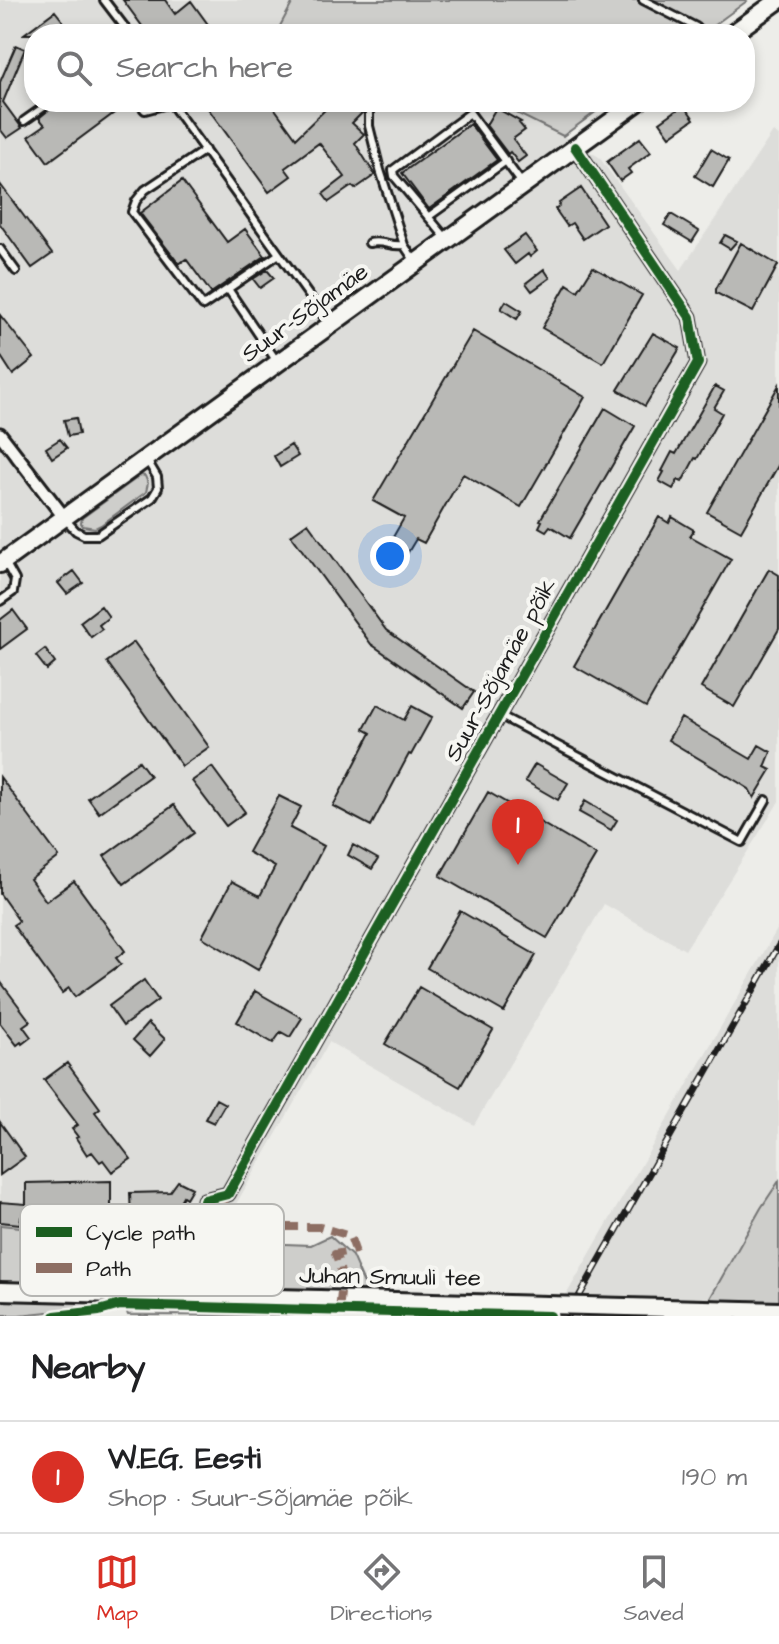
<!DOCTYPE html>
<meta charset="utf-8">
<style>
body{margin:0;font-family:"Architects Daughter",sans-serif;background:#f2f2f2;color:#202124}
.you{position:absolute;left:390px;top:556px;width:28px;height:28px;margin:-20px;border:6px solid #fff;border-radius:50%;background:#1a73e8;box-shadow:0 0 0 12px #1a73e833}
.badge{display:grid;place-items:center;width:52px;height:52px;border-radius:50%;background:#d93025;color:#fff;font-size:26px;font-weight:700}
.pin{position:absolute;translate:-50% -66px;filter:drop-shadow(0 2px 4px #0008)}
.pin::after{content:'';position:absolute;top:42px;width:28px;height:24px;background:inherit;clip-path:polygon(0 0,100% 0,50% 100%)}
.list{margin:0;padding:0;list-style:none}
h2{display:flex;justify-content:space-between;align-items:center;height:104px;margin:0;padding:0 32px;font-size:34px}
h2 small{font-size:26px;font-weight:400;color:#757577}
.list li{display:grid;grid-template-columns:52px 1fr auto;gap:24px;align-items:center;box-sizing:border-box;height:112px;padding:0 32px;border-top:2px solid #e0e0e0}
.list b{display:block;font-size:30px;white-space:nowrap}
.list p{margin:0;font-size:26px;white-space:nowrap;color:#757577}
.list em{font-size:26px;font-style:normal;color:#757577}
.icon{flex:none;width:44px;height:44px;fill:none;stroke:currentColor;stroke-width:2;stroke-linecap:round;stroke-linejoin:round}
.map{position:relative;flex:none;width:779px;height:1316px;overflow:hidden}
.search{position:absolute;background:#fff;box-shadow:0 4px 12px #0003;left:24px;right:24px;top:24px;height:88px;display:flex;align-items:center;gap:20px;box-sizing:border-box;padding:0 28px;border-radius:32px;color:#757577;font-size:30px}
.sheet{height:216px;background:#fff}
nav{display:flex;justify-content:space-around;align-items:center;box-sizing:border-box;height:112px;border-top:2px solid #e0e0e0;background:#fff;font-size:22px;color:#757577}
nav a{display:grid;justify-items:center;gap:4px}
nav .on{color:#d93025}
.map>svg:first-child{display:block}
.built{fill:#ddddda}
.green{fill:#cececb;stroke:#757574;stroke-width:2}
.building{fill:#b9b9b6;stroke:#1c1c1c;stroke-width:2}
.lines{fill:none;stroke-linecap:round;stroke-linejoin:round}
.lane-casing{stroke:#1c1c1c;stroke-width:12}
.street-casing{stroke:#1c1c1c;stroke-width:17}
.secondary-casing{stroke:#1c1c1c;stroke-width:22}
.lane{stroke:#f6f6f2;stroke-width:6}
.street{stroke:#f6f6f2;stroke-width:11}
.secondary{stroke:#f6f6f2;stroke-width:16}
.rail-casing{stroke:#1c1c1c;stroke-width:7}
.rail{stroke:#f6f6f2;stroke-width:4;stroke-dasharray:12;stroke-linecap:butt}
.secondary-bridge-casing{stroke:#1c1c1c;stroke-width:22;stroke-linecap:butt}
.secondary-bridge{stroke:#f6f6f2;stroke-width:16}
.quiet{stroke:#8d6e63;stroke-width:8;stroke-dasharray:16 8;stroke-linecap:butt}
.cycleway-casing{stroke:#f6f6f2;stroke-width:15}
.cycleway{stroke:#1b5e20;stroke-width:10}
.labels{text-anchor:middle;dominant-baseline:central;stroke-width:8;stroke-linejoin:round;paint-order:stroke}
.street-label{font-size:24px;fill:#1c1c1c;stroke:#f6f6f2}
.key{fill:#f6f6f2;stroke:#b5b5b2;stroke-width:2}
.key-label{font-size:22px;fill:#1c1c1c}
</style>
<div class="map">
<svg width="779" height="1316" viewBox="0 0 779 1316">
<rect width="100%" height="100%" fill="#edede9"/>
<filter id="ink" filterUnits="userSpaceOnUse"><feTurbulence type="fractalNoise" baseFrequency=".0125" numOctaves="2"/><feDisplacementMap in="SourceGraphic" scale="16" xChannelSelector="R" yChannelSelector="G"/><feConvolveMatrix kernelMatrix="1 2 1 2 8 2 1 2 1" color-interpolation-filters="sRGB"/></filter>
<g filter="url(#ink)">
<!-- built -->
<path class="built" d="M0 0H294L280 26 289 34H34V102H494L563 136 599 157 681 270 773 132 779 136V801L775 808 685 950 604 904 474 1125 329 1042 228 1218 132 1219 134 1238 0 1225Z
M779 926V1181L761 1208 700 1316H554Z"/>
<!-- green -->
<path class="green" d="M294 0H746L747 1 702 34H289L280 26Z
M494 102H609L563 136Z
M141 475 145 476 148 483 146 492 101 525 95 528 83 526 81 523 82 518Z
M779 1181V1316H700L761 1208Z
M0 1225 134 1238 311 1245 330 1236 352 1256 366 1288 365 1291 122 1287 0 1282Z
M0 1298 98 1301 94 1306 86 1308 19 1315H0Z
M133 1309 306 1314V1316L128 1315 126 1310Z"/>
<!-- building -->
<path class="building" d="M123 0H165L175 14 191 1 215 34H148Z
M55 11 73 34H24Z
M16 45 25 49 3 102 22 128 7 138 0 129V82Z
M58 102H129L48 162 29 136 45 125 39 118Z
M214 102H270L296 138 333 102H359L363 106V112L352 123 364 134 355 143 375 175 355 189 352 186 329 202 323 194 345 177 319 143 285 168 291 176 269 192 207 107Z
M684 105 694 119 670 136 660 122Z
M496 108 521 122 519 123 525 130 513 139 526 156 518 162 510 152 508 154 486 125Z
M470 124 497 160 429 209 402 173Z
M640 138 651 152 628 169 631 173 620 181 607 162Z
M711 149 729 160 713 187 695 176Z
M182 181 227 242 245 229 265 256 211 293 186 259 179 264 140 213Z
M0 184 52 254 32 268 0 224Z
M581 188 605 224 583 239 572 223 567 226 555 209 560 205 559 203Z
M671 214 699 231 692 242 664 225Z
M525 235 537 251 530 257 528 254 515 264 504 250Z
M725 235 737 241 730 249 720 243Z
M741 243 778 265 753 312 716 293V289Z
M593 267 642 295 603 363 542 328 567 284 578 291Z
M544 269 550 278 532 291 526 283Z
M267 270 274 278 260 288 253 279Z
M506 301 522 311 517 319 501 309Z
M0 315 34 358 13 375 0 355Z
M473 331 585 397 521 507 463 474 424 543 416 539 407 554 389 544 404 518 373 501Z
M653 333 680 348 645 406 618 390Z
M779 385V464L741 531 707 512Z
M715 386 724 391 714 408 722 413 697 459 695 458 682 482 678 480 673 489 659 481 664 472 662 471 672 452 676 454Z
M605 408 635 426 570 538 550 526 546 531 539 527 542 521 540 520Z
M76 418 79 434 68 436 64 420Z
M60 439 67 448 52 458 46 448Z
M291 445 298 456 280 467 274 456Z
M659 517 669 523 672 517 694 530 690 536 731 559 646 707 574 666Z
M308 523 386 630 474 692 463 708 371 644 291 535Z
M769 569 779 575V629L734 707 701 688Z
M74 571 83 583 67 594 58 583Z
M101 606 109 617 99 625 102 629 91 637 80 622Z
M13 610 27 629 0 649V620Z
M134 642 209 747 182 766 107 662Z
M45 649 55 663 47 670 36 656Z
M505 650 514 655 498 684 488 678Z
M377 705 404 720 412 706 432 717 411 755 409 754 371 826 333 806 371 733 364 729Z
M681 718 751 759 759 745 771 752 765 767 771 770 754 798 749 789 738 782 668 740Z
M139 761 150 776 99 813 88 798Z
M535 764 568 783 558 800 525 781Z
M212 767 245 812 226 826 192 781Z
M0 777 59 857 30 879 46 901 74 881 125 951 116 958 121 964 75 997 69 988 62 993 13 925 19 921 0 894Z
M488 792 596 855 547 938 440 876Z
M279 796 301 807 290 828 324 846 258 970 202 937 232 881 260 896 275 867 248 852Z
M585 801 617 820 611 830 579 812Z
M174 805 194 833 124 884 104 856Z
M353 845 378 859 372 869 348 855Z
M460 911 536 955 504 1012 427 968Z
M144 980 158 1000 123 1026 109 1006Z
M0 981 30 1021 23 1026 31 1037 22 1044 21 1042 17 1045 0 1023Z
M419 987 493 1030 460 1087 385 1044Z
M255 991 302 1018 290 1037 281 1032 273 1043 237 1022Z
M148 1023 165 1039 150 1056 133 1040Z
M67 1063 100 1108 95 1112 131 1159 112 1172 103 1160 100 1162 92 1152 87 1155 76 1138 78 1137 72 1129 78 1125 44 1080Z
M216 1099 225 1104 214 1123 205 1119Z
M0 1122 25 1157 0 1175Z
M111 1181V1216L21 1217 20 1224 0 1222V1202L26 1204V1183Z
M178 1181 192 1188 186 1198 183 1196 175 1210V1218L131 1219 130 1193 170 1192Z"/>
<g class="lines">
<defs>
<path id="lane" d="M104 0 130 34
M643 0 696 27 702 34
M138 102 145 110 171 103
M170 102 330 325
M369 102V126L380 170 404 245 414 260
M24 121 51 102
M205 150 145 190 136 201 132 212 203 306 279 254
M428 217 506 161
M446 238 394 176 393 170 470 113 521 182
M369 243C384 240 390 247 404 245
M0 249 16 271
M228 289 278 363
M66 520 76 531 84 535H98L152 498 158 488 157 477 148 462
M0 601 13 592 15 580 5 562
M499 715 742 842 766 800"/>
<path id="street" d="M0 434 64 517
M204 1200 228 1194 698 363 690 317 575 147"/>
<path id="secondary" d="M732 34 779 0
M0 564 638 102
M0 1291 319 1299"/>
</defs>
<!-- lane casing -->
<use href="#lane" class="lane-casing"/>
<!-- street casing -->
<use href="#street" class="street-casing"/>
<!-- secondary casing -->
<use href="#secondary" class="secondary-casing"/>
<!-- lane -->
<use href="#lane" class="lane"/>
<!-- street -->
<use href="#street" class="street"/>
<!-- secondary -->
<use href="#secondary" class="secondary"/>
<defs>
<path id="rail" d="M568 1316 779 945"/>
</defs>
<!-- rail casing -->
<use href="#rail" class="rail-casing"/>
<!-- rail -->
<use href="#rail" class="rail"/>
<defs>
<path id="secondary-bridge" d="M319 1299 779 1311"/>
</defs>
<!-- secondary-bridge casing -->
<use href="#secondary-bridge" class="secondary-bridge-casing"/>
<!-- secondary-bridge -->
<use href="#secondary-bridge" class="secondary-bridge"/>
<!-- quiet -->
<path class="quiet" d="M228 1194 218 1214 222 1227H320L350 1236 355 1250 335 1254C345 1273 341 1295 338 1316"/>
<defs>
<path id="cycleway" d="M204 1200 228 1194 698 363 690 317 575 147
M55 1316 99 1311 120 1305 550 1316"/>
</defs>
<!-- cycleway casing -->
<use href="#cycleway" class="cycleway-casing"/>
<!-- cycleway -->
<use href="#cycleway" class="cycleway"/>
</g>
</g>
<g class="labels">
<!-- street labels -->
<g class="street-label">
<text transform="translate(305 313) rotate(-36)">Suur-Sõjamäe</text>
<text transform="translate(501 670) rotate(-61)">Suur-Sõjamäe põik</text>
<text transform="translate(390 1277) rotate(1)">Juhan Smuuli tee</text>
</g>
</g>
<!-- legend -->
<rect x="20" y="1204" width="264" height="92" rx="12" class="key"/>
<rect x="36" y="1227" width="36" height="10" fill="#1b5e20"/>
<rect x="36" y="1263" width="36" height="10" fill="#8d6e63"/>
<g class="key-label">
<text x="86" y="1240">Cycle path</text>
<text x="86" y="1276">Path</text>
</g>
</svg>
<div class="you"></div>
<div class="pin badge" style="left:518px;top:865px">1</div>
<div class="search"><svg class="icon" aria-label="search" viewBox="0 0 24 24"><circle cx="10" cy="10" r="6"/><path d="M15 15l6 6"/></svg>Search here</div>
</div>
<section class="sheet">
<h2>Nearby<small></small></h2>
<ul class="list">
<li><span class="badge">1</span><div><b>W.EG. Eesti</b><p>Shop · Suur-Sõjamäe põik</p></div><em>190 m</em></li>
</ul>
</section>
<nav>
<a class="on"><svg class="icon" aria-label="map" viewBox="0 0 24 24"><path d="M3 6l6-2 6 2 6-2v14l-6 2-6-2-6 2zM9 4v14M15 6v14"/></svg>Map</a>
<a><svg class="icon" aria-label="directions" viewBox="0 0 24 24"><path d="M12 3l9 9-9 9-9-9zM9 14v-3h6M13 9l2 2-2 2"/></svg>Directions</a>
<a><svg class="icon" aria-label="saved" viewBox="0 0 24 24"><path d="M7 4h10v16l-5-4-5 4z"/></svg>Saved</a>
</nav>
